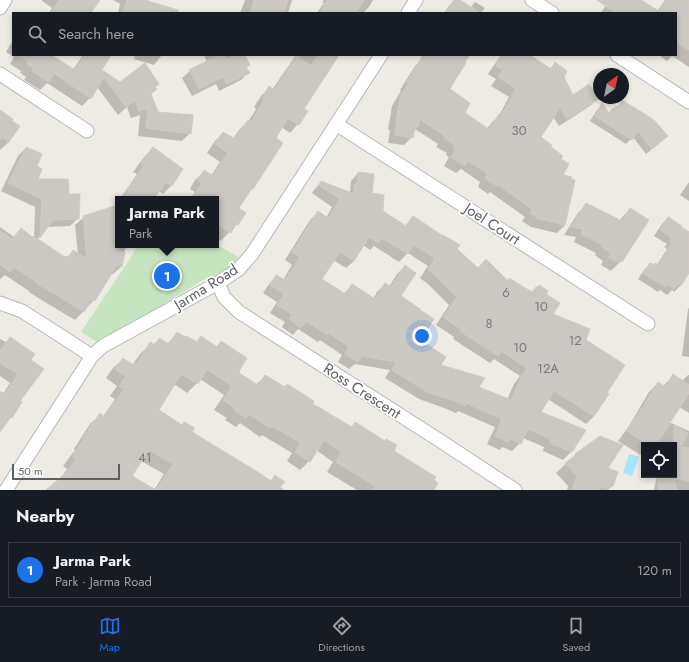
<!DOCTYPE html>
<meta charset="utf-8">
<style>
body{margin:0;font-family:Jost,sans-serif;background:#242831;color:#f1f3f6}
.controls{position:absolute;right:12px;bottom:12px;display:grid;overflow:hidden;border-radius:0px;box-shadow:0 2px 6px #0003}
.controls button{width:36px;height:36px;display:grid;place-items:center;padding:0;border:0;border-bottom:1px solid #363941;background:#171b24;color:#f1f3f6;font:20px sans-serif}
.compass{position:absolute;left:593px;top:68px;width:36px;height:36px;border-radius:50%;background:#171b24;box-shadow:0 2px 6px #0003;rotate:33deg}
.scale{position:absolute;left:12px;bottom:10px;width:108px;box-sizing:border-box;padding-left:4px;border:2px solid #5c6063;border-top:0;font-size:11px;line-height:14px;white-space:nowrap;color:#5c6063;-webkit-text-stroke:3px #fff;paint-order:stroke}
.you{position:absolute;left:422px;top:336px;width:14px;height:14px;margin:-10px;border:3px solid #fff;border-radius:50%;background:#1a73e8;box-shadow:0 0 0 6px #1a73e833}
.badge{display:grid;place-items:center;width:26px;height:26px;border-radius:50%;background:#1a73e8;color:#fff;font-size:13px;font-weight:700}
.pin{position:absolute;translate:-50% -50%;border:2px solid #fff;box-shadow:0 1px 4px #0006}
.popup{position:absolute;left:115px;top:196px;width:104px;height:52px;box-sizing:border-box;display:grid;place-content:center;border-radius:0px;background:#171b24;filter:drop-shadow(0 1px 3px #0005);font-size:13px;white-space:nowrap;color:#9ea1a6}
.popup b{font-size:15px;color:#f1f3f6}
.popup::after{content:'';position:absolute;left:50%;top:100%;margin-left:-8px;border:8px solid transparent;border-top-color:#171b24}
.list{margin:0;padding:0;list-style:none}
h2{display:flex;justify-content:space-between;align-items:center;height:52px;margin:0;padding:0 16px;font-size:17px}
h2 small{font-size:13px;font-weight:400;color:#9ea1a6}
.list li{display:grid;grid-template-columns:26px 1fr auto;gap:12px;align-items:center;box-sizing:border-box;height:56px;margin:0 8px 8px;padding:0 8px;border:1px solid #363941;border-radius:0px}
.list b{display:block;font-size:15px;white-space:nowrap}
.list p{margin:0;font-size:13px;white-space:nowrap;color:#9ea1a6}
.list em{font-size:13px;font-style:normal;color:#9ea1a6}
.icon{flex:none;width:22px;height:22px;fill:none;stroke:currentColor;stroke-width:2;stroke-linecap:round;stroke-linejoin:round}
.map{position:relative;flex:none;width:689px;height:490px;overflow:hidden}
.search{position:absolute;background:#171b24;box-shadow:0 2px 6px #0003;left:12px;right:12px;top:12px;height:44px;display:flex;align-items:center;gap:10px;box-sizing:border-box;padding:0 14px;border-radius:0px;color:#9ea1a6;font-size:15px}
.sheet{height:116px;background:#171b24}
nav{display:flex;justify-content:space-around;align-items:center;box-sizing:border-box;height:56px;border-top:1px solid #363941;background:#171b24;font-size:11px;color:#9ea1a6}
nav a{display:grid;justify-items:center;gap:2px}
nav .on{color:#1a73e8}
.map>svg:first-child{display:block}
.green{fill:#c7e4c1}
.water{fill:#a6e4fb}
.shadow{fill:#0003;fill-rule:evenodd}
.building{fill:#cbc7c2;stroke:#d2cac2;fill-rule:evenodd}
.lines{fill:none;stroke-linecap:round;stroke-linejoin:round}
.minor-casing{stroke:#b4b7ba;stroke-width:15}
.minor{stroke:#fff;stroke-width:13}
.labels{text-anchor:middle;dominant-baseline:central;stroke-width:3.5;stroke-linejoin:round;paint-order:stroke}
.number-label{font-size:13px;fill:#787a7b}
.street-label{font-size:15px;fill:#5c6063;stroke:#fff}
</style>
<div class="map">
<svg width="689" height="490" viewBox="0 0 689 490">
<rect width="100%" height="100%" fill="#eeeae4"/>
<!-- green -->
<path class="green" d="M216 244 238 257 229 272 203 280 100 344 81 332 139 245H216Z"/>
<!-- water -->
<path class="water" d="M629 454 639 457 632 476 623 473Z"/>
<!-- shadow -->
<path class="shadow" d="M42 0H98L90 13H49L52 8 42 1Z
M113 0H148V2L175 13H118L120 4Z
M245 0H292L288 13H240Z
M324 0H373L369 7 363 13H357L355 12V13H317L324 3 322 2Z
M455 0H458L470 8 475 2 485 8 481 13H444L448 7Z
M609 0H639L657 12 665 0H686L689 2V67L672 56 667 61 659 55H676V13H601Z
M13 40V55H49L73 70 83 55H110L101 70 120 83 154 87 156 89 150 95 157 112 190 133 182 141 138 136 140 115 131 118 127 107 118 115 97 87 90 98 82 106 47 83 40 90 24 80 26 77 20 73 21 71 10 64 14 57 6 52Z
M135 55H162L154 65 134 59Z
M204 55H244L249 65 245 68 248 73 241 80 219 91 216 84 192 96 182 78 190 71 207 62Z
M296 55H339L303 109 298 124 290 133 281 127 274 138 253 188 246 195 237 208V224L221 241 216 238V199H190L195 192 190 189 195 180 204 172 211 176 220 162 207 153 215 141 223 133 233 139 239 130 248 121V122L256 109 254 107 261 96 269 88 272 90Z
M425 55H469L449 90 463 113 487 129 492 122 499 116 509 97 491 86 496 79 488 74 501 55H530L550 69 555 64 573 96 598 99 590 106 559 126 553 117 540 137 560 159 565 225 557 233 531 227 522 221 525 217 490 192 488 194 478 187 480 182 461 169 456 173 444 166 449 157 446 155 447 153 436 147 438 144 415 129 413 132 412 137 404 145 388 143 390 130H388L392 106 401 91 400 90 415 66Z
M622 102 667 136 646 154 633 137 626 144 590 121 597 110 602 105 609 114Z
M0 112 11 121 18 127 9 142 0 150Z
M26 148 35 167 36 180 68 195 78 218 70 226 47 227 37 240 65 258 67 257 74 251 78 254 75 225 84 217 114 207 118 201V245H131L125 249 122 266 113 274H110L94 300 75 320 43 301 29 292V291L5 275 0 279V227L14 237 32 239 34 237 35 207 1 191 18 156Z
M153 148 182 169 171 186 163 194 159 191 152 199H120L137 174 133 172 145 156Z
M358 173 382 212 404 227 413 217 456 250 478 269 531 293 545 294 551 315 584 340 606 393 607 394 594 416 586 424 548 399 539 412 584 430 571 452 563 460 543 451 544 447 523 438 520 443 512 451 502 447 500 450 487 444 495 427 458 411 456 413 444 408 419 399 385 378 390 370 355 364 349 369 338 362 342 355 320 340 318 342 298 329 293 335 282 327 285 322 270 313 277 302 263 293 269 284 276 276 283 280 292 265 285 260 310 220 318 212 326 218 332 207 312 193 314 190 321 182 348 193 350 191 351 181ZM363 245 370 250 374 246 399 262 408 253 428 266 420 278 428 284 449 305 436 325 454 337 453 339 490 363 494 359 520 376 514 384 507 400 478 387 440 365 419 340 400 296 405 266 397 274 389 287 385 284 377 292 373 299 352 285 344 294 320 279 333 260 346 268 354 261Z
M689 182V201L680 195Z
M586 205 620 221 622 217 631 209 621 261 613 269H612L611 271 601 265 603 261 595 255 596 253 574 242 576 237 564 235 578 213Z
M668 218 679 227 689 233V271L680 286 674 292 672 290 667 295 660 290 658 292 638 279 644 270 650 264 653 266 657 265 667 249 664 247 667 244 654 236 662 224Z
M689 308V357L682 356 688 309Z
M178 333 196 342 201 337 216 347 221 343 237 373 256 385 265 376 351 428 355 423 432 480 433 490H357L327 472 333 462 316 450 309 461 300 470 287 461 292 453 262 435 260 437 240 423 236 427 225 420 227 418 214 410 224 395 200 379 197 383 187 393 174 384 158 410 190 433 270 481 275 476 277 490H47L60 479 67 469 63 466 75 450 74 449 90 424 100 415 103 417 115 399 110 396 117 386 106 378 113 368 123 359 132 365 141 353 151 344 153 345 159 339 167 344ZM141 461 164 474 154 490 131 476Z
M10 338 29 361 19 402H20L11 417 0 430V392L3 394 10 383 0 376V339L6 342Z
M674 375 682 381 688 375H689V413L679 407 669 422 689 431V490H654L657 475H674V445H644V457L618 441 629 426 649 392 658 383 663 386Z
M600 437 606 468 612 486 608 490H567L568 486 556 473 575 455Z"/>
<!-- building -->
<path class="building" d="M59 0H100L91 13H51Z
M127 0H145L178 10V13H123Z
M254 0H288L284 13H251Z
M327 0H364L356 13H320Z
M454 0H460L480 13H445Z
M597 0H641L659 11 667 0H689V50L676 42V13H616Z
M17 55H51L75 70 85 55H111L102 70 120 82 145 63 159 84 155 87 157 89 151 94 158 112 193 115 191 134 146 128 148 108 139 111 135 100 126 107 104 77 91 99 54 73 49 82 32 71 34 68 27 64 29 62Z
M219 55H224L227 59 235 55H245L250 65 246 67 250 73 227 84 223 77 199 89 189 70Z
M318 55H339L304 109 308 111 299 125 288 118 276 138 283 143 253 189 252 188 239 208 246 213 238 225 236 224 231 233 216 224V199H192L202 183 197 180 204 170 213 176 228 153 215 144 223 132 235 139 248 120 251 122 264 100 262 98 269 86 274 90 297 56 311 66Z
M423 55H470L465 62 466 63 452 85V86L450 89 470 103 465 113 489 129 500 113 502 114 516 89 498 77 503 70 496 66 502 55H530L551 69 555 62 567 71 564 77 573 95 589 84 599 99 567 119 560 108 541 137 552 145 550 146 563 156 561 159 569 164 563 175 572 177 571 179 575 180 565 225 539 219 530 213 532 209 498 185 497 186 485 178 488 174 468 161 465 166 451 157 456 149 453 147 455 145 444 138 445 136 420 119 418 127H415L413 138 395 135 397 122H396L400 97 409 83 407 82Z
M622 100 654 120 668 136 652 149 638 131 632 140 595 116 602 103 609 113 613 108 614 109 616 106 618 107Z
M0 110 13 119 12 121 20 126 9 142 2 137 0 140Z
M26 147 42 154 37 166 42 169 38 179H68L69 194H80L79 219 53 220 40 238 42 199 8 183Z
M153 147 183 169 172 186 166 182 155 197 152 195 149 199H121L144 166 141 163Z
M358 172 374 174 372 193 384 195 383 211 406 226 413 216 443 236V235L460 245 457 249 478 268 486 259 508 281 509 278 532 292 536 287H537L539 285 548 291 546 294 560 303 553 314 590 329 586 340 625 365 607 393 609 394 594 416 554 391 541 412 586 430 572 452 550 443 551 439 528 429 521 444 510 439 508 442 495 436 502 419 466 403 465 406 452 400 427 392 392 370 396 362 362 356 358 362 345 354 349 347 328 332 327 335 306 321 301 328 289 319 292 314 277 305 284 294 270 285 276 275 285 280 300 257 292 252 318 211 328 218 340 199 319 185 321 181 354 194 355 184H357ZM369 237 378 243 382 238 408 254 414 245 435 258 428 270 436 276 457 297 443 317 461 329 460 331 498 356 501 351 527 368 522 375 511 400 479 387 485 378 441 365 446 357 420 340 434 319 420 310V309L401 296 416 273 405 265 391 287 385 283 375 299 352 284 345 294 322 279 340 252 354 261Z
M586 203 622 221 630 208 649 220 622 262 621 261 619 263 608 257 611 253 602 247 603 245 581 234 583 229 571 227Z
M118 205V251L125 253 122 267 117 265 95 301 92 299 84 312 52 292V293L36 283 37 282 14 267 10 272 0 264V231L12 239 21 228 32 237 33 236 65 257 66 256 69 257 73 250 87 259 83 216Z
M668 217 682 226 681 227 689 232V273L681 286 678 284 674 289 667 284 665 287 643 273 650 263 654 265 655 263 659 265 672 243 670 241 672 238 660 230Z
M177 332 185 337 186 336 197 342 201 336 217 347 221 341 247 358 239 371 240 372 239 373 258 385 265 375 285 387 287 384 314 401 313 404 352 427 355 422 385 441 386 439 397 445 394 451 436 477 434 480 438 483 434 490H373L375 486 336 462 341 452 324 440 310 462 295 452 301 443 272 426 270 428 249 414 246 418 234 410 235 408 223 400 232 386 207 369 198 384 181 374 159 410 179 423 182 425 184 422 195 428 192 432 256 471 271 481 275 475 285 482 280 487 284 490H46L67 472 76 459 72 456 83 440 82 439 100 413 104 417 124 389 119 386 126 376 115 369 123 358 133 365 135 362 137 363 150 342 155 345 159 338 169 344ZM149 450 173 464 156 490 132 476Z
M10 337 35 354 31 360 44 369 20 401 22 402 12 418 11 417 0 432V391L5 394 18 374 0 363V351Z
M673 374 689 385V393L656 445H648L627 431 637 416 658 382 666 387Z
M674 425 688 433 681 447 689 448V481L674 478 677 490H659L656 475H673L674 478Z
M600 436 623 445 608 468 618 472 613 486 606 489 603 487 597 490H572L577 476 565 463 576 455 575 454Z"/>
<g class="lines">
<defs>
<path id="minor" d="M532 0 552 13
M0 8 5 0
M408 13 416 0
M617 55 689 102
M0 74 87 131
M336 124 648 324
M218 283 224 297 239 312 439 440 515 490
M0 303 22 311 92 356
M6 490 92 356 103 346 218 283 238 270 252 254 381 55"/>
</defs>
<!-- minor casing -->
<use href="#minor" class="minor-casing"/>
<!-- minor -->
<use href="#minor" class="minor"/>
</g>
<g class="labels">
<!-- number labels -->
<g class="number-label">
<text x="519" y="130">30</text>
<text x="506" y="292">6</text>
<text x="541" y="306">10</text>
<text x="489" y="323">8</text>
<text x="575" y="340">12</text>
<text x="520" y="347">10</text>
<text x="548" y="368">12A</text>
<text x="145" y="457">41</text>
</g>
<!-- street labels -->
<g class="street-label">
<text transform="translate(492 224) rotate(33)">Joel Court</text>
<text transform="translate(206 287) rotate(-32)">Jarma Road</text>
<text transform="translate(362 391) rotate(33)">Ross Crescent</text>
</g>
</g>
</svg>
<div class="controls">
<button><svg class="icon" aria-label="locate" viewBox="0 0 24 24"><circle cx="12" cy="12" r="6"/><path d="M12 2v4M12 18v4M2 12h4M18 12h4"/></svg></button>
</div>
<svg class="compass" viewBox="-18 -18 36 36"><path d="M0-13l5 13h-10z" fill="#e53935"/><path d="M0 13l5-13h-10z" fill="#9ea1a6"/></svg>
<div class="scale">50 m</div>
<div class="you"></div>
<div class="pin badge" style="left:167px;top:276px">1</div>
<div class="popup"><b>Jarma Park</b>Park</div>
<div class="search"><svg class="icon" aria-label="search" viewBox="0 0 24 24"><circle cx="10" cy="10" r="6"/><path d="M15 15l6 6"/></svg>Search here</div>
</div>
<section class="sheet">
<h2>Nearby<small></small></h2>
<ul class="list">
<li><span class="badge">1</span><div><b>Jarma Park</b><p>Park · Jarma Road</p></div><em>120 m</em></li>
</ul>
</section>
<nav>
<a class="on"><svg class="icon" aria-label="map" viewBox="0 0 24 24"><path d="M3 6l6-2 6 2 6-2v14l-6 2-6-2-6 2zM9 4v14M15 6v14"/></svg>Map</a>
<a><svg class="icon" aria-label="directions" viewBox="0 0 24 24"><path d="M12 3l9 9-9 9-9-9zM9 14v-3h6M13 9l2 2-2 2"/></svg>Directions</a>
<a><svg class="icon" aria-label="saved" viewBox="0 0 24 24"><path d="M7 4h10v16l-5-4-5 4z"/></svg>Saved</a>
</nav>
